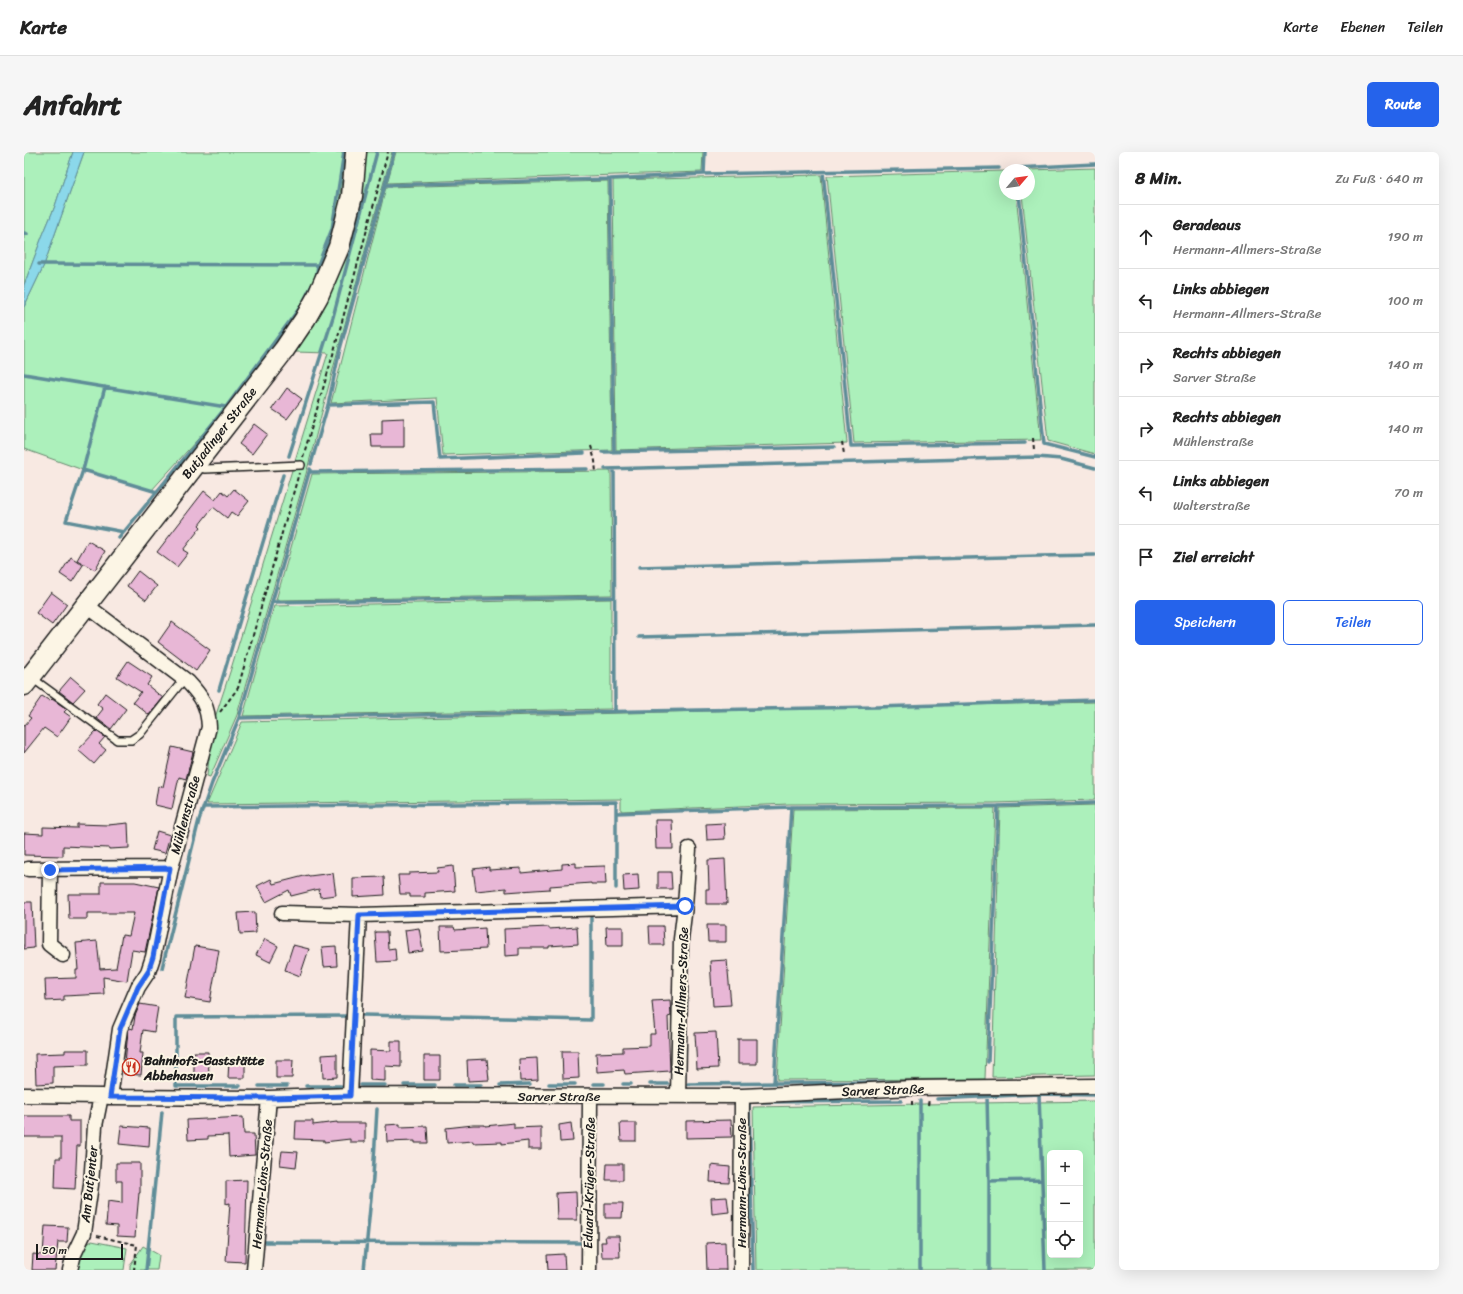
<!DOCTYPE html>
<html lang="de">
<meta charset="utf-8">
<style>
body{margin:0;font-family:Sriracha,sans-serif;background:#f6f6f6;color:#222}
.controls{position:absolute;right:12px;bottom:12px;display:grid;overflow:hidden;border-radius:6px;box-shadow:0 4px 16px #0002}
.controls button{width:36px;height:36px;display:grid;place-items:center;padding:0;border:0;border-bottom:1px solid #e0e0e0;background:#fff;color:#222;font:20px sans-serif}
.compass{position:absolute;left:975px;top:12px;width:36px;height:36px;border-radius:50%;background:#fff;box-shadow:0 4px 16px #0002;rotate:61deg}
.scale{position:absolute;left:12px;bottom:10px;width:87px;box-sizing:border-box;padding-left:4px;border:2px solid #1c1c1c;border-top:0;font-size:11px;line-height:14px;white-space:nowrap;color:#1c1c1c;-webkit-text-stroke:3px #fcf5e5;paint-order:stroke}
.stop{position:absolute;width:12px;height:12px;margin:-9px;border:3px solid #2563eb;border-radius:50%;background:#fff}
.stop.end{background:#2563eb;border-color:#fff;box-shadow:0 1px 4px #0008}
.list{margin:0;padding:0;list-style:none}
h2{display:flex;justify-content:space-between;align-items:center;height:52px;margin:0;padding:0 16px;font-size:17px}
h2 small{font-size:13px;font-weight:400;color:#767676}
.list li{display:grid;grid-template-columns:26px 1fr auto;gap:12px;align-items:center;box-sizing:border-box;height:64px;padding:0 16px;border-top:1px solid #e0e0e0}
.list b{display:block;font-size:15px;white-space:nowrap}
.list p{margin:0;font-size:13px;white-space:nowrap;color:#767676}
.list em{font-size:13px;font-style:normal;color:#767676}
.actions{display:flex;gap:8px;padding:12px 16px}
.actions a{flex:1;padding:9px 0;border:1px solid #2563eb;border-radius:6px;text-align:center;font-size:14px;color:#2563eb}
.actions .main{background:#2563eb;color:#fff}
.icon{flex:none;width:22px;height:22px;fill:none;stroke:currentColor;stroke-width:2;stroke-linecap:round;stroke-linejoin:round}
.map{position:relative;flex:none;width:1071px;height:1118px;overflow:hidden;border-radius:6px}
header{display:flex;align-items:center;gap:24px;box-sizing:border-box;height:56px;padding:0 20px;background:#fff;border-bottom:1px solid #e0e0e0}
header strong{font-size:19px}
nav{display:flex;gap:22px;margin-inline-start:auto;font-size:14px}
.intro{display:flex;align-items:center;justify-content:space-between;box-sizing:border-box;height:96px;padding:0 24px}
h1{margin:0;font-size:28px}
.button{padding:10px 18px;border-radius:6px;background:#2563eb;color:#fff;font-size:14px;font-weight:700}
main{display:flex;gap:24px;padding:0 24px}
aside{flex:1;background:#fff;border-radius:6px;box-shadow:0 4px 16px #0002}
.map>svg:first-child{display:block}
.green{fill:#acf0bb;stroke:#64866c;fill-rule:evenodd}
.water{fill:#8bd8ea;stroke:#5f8d98}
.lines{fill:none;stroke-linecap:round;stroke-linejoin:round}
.stream{stroke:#5f8d98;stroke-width:3.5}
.building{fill:#e8b7d6;stroke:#1c1c1c}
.lane-casing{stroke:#1c1c1c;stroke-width:10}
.street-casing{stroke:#1c1c1c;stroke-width:17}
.secondary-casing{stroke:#1c1c1c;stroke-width:23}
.path{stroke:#1c1c1c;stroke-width:2;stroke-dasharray:4 3;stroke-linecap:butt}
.lane{stroke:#fcf5e5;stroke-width:7}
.street{stroke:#fcf5e5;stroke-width:14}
.secondary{stroke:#fcf5e5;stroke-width:20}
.route{stroke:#2563eb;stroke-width:5}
.labels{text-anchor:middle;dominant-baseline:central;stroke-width:4;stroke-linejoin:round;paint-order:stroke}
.street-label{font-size:13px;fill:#1c1c1c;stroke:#fcf5e5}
.poi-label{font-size:13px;font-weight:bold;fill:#1c1c1c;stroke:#fcf5e5;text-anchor:start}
</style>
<header>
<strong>Karte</strong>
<nav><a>Karte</a><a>Ebenen</a><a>Teilen</a></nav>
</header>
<div class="intro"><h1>Anfahrt</h1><a class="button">Route</a></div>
<main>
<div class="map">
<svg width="1071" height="1118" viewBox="0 0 1071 1118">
<rect width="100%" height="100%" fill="#f8e9e2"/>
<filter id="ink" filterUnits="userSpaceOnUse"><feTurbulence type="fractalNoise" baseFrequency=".025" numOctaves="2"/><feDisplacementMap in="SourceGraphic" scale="8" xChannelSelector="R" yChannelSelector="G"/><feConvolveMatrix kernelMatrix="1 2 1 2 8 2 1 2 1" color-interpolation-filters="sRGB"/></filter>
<g filter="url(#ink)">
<!-- green -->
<path class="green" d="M0 0H49L31 54 18 85 0 133Z
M60 0H321L310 95 248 205 127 339 59 318 0 297V155L20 113Z
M340 0H368L315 194 282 322 213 563 186 625 183 624 189 572 206 520 304 201 271 200 298 158 319 112 331 70 340 28Z
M372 0H679L678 20 363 31Z
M1071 16V302L1024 289 998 42H1005V18Z
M981 19V42H992L1017 288 830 291 803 24Z
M797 23 823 291 592 298 589 28Z
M584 29 588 298 419 303 413 246 307 251 362 35Z
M587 319 588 443 252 448 288 322Z
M587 447V557L219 564 250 454Z
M1071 550V648L970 651 765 652 597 659V647L183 652 218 570Z
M1071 653V923L968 925 976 656Z
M971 656 961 927 753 928 769 657Z
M1071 949V1118H732L729 955ZM1026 1001H1056V1103H1026Z
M68 1089 103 1096 100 1118H53L57 1096Z
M119 1094 135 1103 133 1118H106V1113Z"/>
<!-- water -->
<path class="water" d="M49 0H60L20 113 0 155V133L18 85 31 54Z"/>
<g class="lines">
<!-- stream -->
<path class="stream" d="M992 18V16L1071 12
M799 20 827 294 1001 291
M680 22 681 0
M586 27 590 300
M361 33 586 27 680 22 975 16
M995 42 1020 292 1071 305
M0 81 3 82
M15 112 294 113
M292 126 294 113 308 77 320 0
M0 222 202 255
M81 235 59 318 42 369 100 380
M304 253 410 250 416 307 560 301
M578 300 810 295
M265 304 309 165 353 0
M287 312 304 253 316 197 370 0
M581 317 1013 305 1037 307 1071 316
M590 317 591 559
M59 318 133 340
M285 320 563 317
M95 386 202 255 277 154 288 133
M615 415 1015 404 1071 403
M249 450 590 445
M615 485 1071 473
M195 538 259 323
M215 566 853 555 1071 548
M180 655 592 650V661L767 655 974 654 1071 651
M592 736V661
M138 816 175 668 188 631 215 566 286 317
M339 863 567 868V766
M964 910 974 654
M750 931 767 655
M525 932H551
M570 932H580
M599 932H607
M626 932H644
M664 932 872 930
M337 933H361
M380 933H411
M430 933H457
M476 933 506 932
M216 934H152V865L324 864
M235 934H263
M282 934H317
M1015 942 1021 1118
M963 944 965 1029V1118
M913 947 1015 942 1071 943
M896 949V1118
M965 1029 1018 1028
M240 1090 560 1091
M122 1118 138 960
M340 1118 349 1025 353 957
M729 1118 725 950 877 949"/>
</g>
<!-- building -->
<path class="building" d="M263 236 278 247 263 267 248 257Z
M380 266V295H348L347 282H358V267Z
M230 272 243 282 228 302 215 292Z
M210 337 225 349 213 364 207 360 203 366 189 355 175 373 177 375 159 398 164 401 153 415 133 400 180 339 191 348 198 339 204 344Z
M64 389 81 399 71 418 53 408Z
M47 405 59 413 48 430 36 422Z
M114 419 133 434 122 448 103 434Z
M27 440 43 452 28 473 12 461Z
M148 470 186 498 172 519 134 490Z
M104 509 128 525 123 533 139 546 125 563 109 550 117 540 93 525Z
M47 525 61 537 49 550 35 539Z
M81 541 102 557 87 577 72 566 79 557 73 552Z
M18 544 26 549 28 547 43 557 40 560 47 565 33 585 20 576 0 601V574L7 566 4 564Z
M72 579 81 585 75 592 82 598 70 612 54 598Z
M148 595 169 600 162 627 155 625 148 657 131 653 134 634 139 635Z
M631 668H648L649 697H632Z
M104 671 105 696 85 697V696L39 694V704L0 703V681L19 682V675L53 676V672L84 673Z
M700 671 701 687 683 688 682 672Z
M133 679 146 683 141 701 128 698Z
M701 707 703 752H682V737H685L684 708Z
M552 711V715L581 714 582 732H567V731L526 734V737L510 738 482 740V736L452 739 449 717 465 715V718L497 716V721L538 717V712Z
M429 714 431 739 401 741V745H386V742H376L374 723H385V721L414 720 413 716Z
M634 720H647L648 737H634Z
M309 721 312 743 296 745 295 737 267 744 265 738 242 750 233 734 247 727 249 732 284 723 285 724Z
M614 722 615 738 600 739 599 723Z
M360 725 361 743 329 745V726Z
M77 730H111L135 735 121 800 108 798 103 829 79 825 80 842 40 844V848L22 849 21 827 52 826V818H54L52 791 73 789 76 817 92 816 98 783 105 784 110 761H63V767H45L44 742H77Z
M0 750H8L10 796 0 797Z
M231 760 232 781 216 782 214 761Z
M683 773H702V790H684Z
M625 774H639L640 793H626Z
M416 775H430L431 778 461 776 462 797 417 799Z
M525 775V777L553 775 554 792 525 794V796H495V803L481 804 480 777Z
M582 775H599V794H583Z
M395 776 399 799 384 801 381 778Z
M351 780H363L364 797 371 796 372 809 353 810Z
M241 787 254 794 246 810 232 803Z
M269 793 285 797 276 824 261 818Z
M171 794 195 798 186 850 161 846Z
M312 794 313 814 300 815 298 795Z
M703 808 707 853 689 854 686 809Z
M646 848 647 864 644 865 646 919 601 922 600 918 573 920 572 901 599 900V895L626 894V882H631L628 849Z
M116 852 134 855 130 880 119 878 116 901H119L117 923 100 922 104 879 106 876 109 877 111 864Z
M692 880 694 916 673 917 671 881Z
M714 887H733V912H714Z
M367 889H377V915L361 914V929L346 928V898L367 899Z
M41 898H64V913L29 914V931L12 932 11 902 41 901Z
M538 899H554L555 926 539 927Z
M170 900H184L185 924H170Z
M313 902V925L299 926 298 903Z
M400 904H416V928H400Z
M513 906 514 928 496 929 495 907Z
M463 907 465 928 444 929 443 908Z
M205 908 221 909V926H204Z
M252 908H269L268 926H252Z
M0 964H45V969H56V994H53L51 1037 31 1036 32 1006H37V985H0Z
M219 965 220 982H230L231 1003 205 1005 204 983 184 984V987L164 988 163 968Z
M707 968 708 985 662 986V969Z
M272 969H289V973L313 970V971H341V990H326V987L300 990V988L271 987Z
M490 971V976L517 975V997H504V989L478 992V990L449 991V989L423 991 422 976 449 973H461V974Z
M547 971 549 989 536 990 535 973Z
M596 971H612V989H597Z
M376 972V975L403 974 404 991H391V989L363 990 362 973Z
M97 974 126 976 125 995 95 992Z
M258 999 274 1000 272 1015 256 1013Z
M92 1011H116V1041H115L111 1085 93 1084V1074L82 1073 84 1049 98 1051V1029H92Z
M583 1012H599V1028H582Z
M687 1013 706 1015 705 1031 686 1030Z
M223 1028 221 1110 202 1109 206 1051 202 1052V1029Z
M552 1040 553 1068H533L532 1041Z
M703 1045 705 1060 688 1062 687 1046Z
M581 1051H599L598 1066H581Z
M21 1074 44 1075 43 1090H34L31 1118H8L9 1102 19 1103Z
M581 1084H595L596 1105H578L577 1090H582Z
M701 1090 702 1118H683L682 1091Z
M540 1102 541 1118H524L523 1103Z"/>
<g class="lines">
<defs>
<path id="lane" d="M172 315 181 317 277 313
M8 526 93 588H107L116 582 160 527"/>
<path id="street" d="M62 453 164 530C178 545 184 554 185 575L147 716 129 805 124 820 114 835 96 877 86 945
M4 717 147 716
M26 718 25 792 39 803
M258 761 335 763 661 754
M0 943 77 944 86 945 245 946 326 943 718 944 889 936 1071 934
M326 943 335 763
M654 944 657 787 661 754 665 697
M46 1118 50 1102 60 1081 67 1033 71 974 77 944
M230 1118 245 946
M565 1118 566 944
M717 1118 718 944"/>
<path id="secondary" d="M0 533 260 198 281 167 294 144 315 95 328 44 332 0"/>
</defs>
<!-- lane casing -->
<use href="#lane" class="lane-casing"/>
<!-- street casing -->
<use href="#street" class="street-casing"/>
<!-- secondary casing -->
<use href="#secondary" class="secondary-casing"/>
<!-- path -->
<path class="path" d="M1009 286 1010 298
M818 290 820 302
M567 294 571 309 572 321
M279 305 310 199 364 0
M196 560 214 536 275 321
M888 953V948
M904 953 905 947
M73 1084 113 1093 110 1118"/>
<!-- lane -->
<use href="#lane" class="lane"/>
<!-- street -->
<use href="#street" class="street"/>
<!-- secondary -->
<use href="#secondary" class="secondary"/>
</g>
</g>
<g class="lines" filter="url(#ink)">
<!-- route -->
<path class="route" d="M26 718 146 716 129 805 124 820 114 835 96 877 86 945 245 946 326 944 335 763 661 754"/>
</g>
<!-- icons -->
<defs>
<symbol id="restaurant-ring" viewBox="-11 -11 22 22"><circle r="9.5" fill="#fcf5e5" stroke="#c8321e" stroke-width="1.5"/><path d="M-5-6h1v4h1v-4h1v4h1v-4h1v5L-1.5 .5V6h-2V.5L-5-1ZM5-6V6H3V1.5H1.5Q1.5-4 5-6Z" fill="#c8321e"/></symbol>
</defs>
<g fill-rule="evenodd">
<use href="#restaurant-ring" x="97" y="905" width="20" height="20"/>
</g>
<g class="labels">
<!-- street labels -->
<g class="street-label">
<text transform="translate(195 281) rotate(-52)">Butjadinger Straße</text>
<text transform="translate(161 663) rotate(-75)">Mühlenstraße</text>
<text transform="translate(657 849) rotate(-88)">Hermann-Allmers-Straße</text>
<text transform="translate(859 938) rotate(-2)">Sarver Straße</text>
<text x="535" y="944">Sarver Straße</text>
<text transform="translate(565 1031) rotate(-89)">Eduard-Krüger-Straße</text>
<text transform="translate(717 1031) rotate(-90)">Hermann-Löns-Straße</text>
<text transform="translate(65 1032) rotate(-84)">Am Butjenter</text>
<text transform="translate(238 1032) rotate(-85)">Hermann-Löns-Straße</text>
</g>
<!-- poi labels -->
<g class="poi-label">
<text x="120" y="908">Bahnhofs-Gaststätte<tspan x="120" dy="15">Abbehasuen</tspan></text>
</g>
</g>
</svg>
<div class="controls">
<button>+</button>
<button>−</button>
<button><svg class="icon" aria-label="locate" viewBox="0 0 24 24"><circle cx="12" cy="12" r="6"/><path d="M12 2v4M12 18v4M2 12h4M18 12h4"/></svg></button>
</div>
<svg class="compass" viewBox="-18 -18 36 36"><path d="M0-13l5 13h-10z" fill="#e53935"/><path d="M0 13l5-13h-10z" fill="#767676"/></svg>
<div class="scale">50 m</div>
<div class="stop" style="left:661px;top:754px"></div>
<div class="stop end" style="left:26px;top:718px"></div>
</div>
<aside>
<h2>8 Min.<small>Zu Fuß · 640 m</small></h2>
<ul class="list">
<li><svg class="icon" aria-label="ahead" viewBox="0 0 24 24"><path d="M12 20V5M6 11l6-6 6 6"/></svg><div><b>Geradeaus</b><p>Hermann-Allmers-Straße</p></div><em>190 m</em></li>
<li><svg class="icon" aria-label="left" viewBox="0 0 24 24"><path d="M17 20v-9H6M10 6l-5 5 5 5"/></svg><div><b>Links abbiegen</b><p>Hermann-Allmers-Straße</p></div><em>100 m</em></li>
<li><svg class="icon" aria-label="right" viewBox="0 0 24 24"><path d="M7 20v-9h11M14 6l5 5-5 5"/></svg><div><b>Rechts abbiegen</b><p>Sarver Straße</p></div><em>140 m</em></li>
<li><svg class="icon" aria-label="right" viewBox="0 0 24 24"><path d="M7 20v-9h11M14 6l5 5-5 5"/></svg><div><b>Rechts abbiegen</b><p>Mühlenstraße</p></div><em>140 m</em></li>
<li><svg class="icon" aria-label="left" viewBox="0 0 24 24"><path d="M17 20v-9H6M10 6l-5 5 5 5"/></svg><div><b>Links abbiegen</b><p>Walterstraße</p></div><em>70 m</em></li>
<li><svg class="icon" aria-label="arrive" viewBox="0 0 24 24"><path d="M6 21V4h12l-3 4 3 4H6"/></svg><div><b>Ziel erreicht</b></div></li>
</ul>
<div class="actions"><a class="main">Speichern</a><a>Teilen</a></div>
</aside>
</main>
